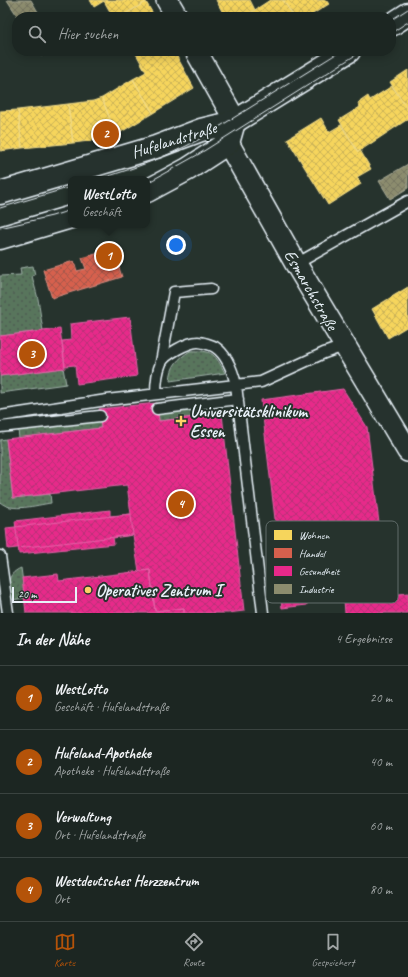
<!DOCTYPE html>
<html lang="de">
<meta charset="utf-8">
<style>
body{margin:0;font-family:Caveat,sans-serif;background:#29322f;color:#f1f3f6}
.scale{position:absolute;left:12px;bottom:10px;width:65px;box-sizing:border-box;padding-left:4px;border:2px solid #e8f1f8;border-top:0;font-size:11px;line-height:14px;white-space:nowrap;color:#e8f1f8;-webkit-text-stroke:3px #26332d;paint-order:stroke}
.you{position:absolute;left:176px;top:245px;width:14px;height:14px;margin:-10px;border:3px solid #fff;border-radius:50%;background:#1a73e8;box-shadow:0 0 0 6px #1a73e833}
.badge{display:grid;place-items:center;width:26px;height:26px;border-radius:50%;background:#b45309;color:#fff;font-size:13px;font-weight:700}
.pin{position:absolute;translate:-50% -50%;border:2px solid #fff;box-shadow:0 1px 4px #0006}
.popup{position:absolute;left:68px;top:176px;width:82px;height:52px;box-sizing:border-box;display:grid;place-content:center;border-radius:8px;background:#1c2622;filter:drop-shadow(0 1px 3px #0005);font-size:13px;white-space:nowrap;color:#a0a5a5}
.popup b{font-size:15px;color:#f1f3f6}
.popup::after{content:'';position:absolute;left:50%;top:100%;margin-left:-8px;border:8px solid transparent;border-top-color:#1c2622}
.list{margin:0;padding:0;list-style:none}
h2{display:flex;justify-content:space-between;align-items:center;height:52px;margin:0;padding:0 16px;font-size:17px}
h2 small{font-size:13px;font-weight:400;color:#a0a5a5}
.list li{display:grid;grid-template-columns:26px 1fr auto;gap:12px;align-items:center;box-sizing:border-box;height:64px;padding:0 16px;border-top:1px solid #3a4340}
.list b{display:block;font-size:15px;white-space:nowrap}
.list p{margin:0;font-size:13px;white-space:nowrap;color:#a0a5a5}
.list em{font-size:13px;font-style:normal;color:#a0a5a5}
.icon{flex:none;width:22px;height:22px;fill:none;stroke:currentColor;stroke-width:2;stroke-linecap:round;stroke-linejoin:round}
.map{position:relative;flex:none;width:408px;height:613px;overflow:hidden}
.search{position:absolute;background:#1c2622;box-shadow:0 2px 10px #0003;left:12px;right:12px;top:12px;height:44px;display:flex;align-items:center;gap:10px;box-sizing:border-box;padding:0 14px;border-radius:16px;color:#a0a5a5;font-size:15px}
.sheet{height:308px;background:#1c2622}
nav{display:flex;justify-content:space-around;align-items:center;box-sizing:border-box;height:56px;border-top:1px solid #3a4340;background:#1c2622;font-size:11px;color:#a0a5a5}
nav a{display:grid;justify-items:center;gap:2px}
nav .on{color:#b45309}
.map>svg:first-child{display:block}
.grass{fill:url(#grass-dots);stroke:#a0b2aa}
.homes{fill:url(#homes-cross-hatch);stroke:#f2dd8b}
.shops{fill:url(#shops-cross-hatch);stroke:#db8c80}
.health{fill:url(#health-cross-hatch);stroke:#e765ab}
.industry{fill:url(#industry-cross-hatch);stroke:#a8aa97}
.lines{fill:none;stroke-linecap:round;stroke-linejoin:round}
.service-casing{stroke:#e8f1f8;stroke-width:13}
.minor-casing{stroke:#e8f1f8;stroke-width:24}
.secondary-casing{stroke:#e8f1f8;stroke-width:25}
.service{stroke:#26332d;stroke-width:10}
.minor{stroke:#26332d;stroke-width:21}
.secondary{stroke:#26332d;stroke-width:22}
.tram{stroke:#e8f1f8;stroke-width:1}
.poi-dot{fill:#ffd166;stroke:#26332d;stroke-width:1.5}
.labels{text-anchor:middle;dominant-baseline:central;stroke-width:4;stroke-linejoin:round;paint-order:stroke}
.street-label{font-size:17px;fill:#e8f1f8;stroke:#26332d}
.poi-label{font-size:17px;font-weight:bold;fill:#e8f1f8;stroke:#26332d;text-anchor:start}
.key{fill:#26332d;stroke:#606c6a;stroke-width:1}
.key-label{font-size:11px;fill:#e8f1f8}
</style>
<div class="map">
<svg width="408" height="613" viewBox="0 0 408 613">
<defs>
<pattern id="grass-dots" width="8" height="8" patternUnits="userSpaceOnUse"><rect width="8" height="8" fill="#58745b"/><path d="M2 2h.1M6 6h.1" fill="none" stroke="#4e5c52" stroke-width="1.8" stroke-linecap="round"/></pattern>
<pattern id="homes-cross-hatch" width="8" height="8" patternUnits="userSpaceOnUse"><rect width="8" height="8" fill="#f6d55c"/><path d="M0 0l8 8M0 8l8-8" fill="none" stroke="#cab258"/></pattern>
<pattern id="shops-cross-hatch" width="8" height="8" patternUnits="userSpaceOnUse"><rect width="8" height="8" fill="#d6604d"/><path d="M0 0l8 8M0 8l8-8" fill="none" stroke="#a4584c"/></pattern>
<pattern id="health-cross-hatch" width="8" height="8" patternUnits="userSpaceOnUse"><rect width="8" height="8" fill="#e7298a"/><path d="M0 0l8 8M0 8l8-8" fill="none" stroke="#b73277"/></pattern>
<pattern id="industry-cross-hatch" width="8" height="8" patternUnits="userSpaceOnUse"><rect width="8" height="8" fill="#8c8c6e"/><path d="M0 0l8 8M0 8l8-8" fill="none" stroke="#747461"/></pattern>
</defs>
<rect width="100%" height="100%" fill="#26332d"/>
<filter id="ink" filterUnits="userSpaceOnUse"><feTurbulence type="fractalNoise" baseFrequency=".025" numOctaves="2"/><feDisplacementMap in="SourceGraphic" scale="8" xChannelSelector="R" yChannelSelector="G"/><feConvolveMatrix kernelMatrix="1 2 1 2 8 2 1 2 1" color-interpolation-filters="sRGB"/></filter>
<g filter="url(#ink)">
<!-- grass -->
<path class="grass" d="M33 266 35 275 32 276 38 299 43 331 0 336V276L21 275 20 268Z
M190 351C213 350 215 354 225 373L170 381C171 365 178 359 190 351Z
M63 368 66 384 0 393V376Z
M201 408 206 412 207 416 159 421 158 413Z
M100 420 101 428 19 438 18 430Z
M6 439 13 498 50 494 51 503C36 505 12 513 0 502V440Z
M21 568 25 598 11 600C9 586 5 575 21 568Z"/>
<!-- homes -->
<path class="homes" d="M90 0H145L146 2 120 17H113L104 1 94 7Z
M216 0H250L255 10 244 17H225Z
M270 0H283L294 17H244Z
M283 0H326L329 4 308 17H294Z
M146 2 155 17H120Z
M137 51H174L194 88 153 113 133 79 146 72 135 52Z
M408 70V110L390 82Z
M133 79 153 113 116 135 102 98Z
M392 86 408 110V119L358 152 339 120 360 107 358 103 368 96 370 100Z
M102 98 116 135 97 140 73 143 68 104 93 101Z
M68 104 73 143 22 148 18 110Z
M18 110 22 148 0 151V111Z
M321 118 329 132 341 125 358 152 360 150 371 169 357 177 361 184 328 205 287 139Z
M408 287V326L388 338 372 309Z"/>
<!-- shops -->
<path class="shops" d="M113 249 122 277 52 298 43 270 74 261 77 271 81 270 86 269 82 258Z"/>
<!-- health -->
<path class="health" d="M130 317 137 376 77 384 75 365 65 366 62 341 71 340 70 324Z
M60 329 65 368 0 376V336Z
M343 389 367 427 388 595 344 600 342 584 305 589 307 605 282 608 278 571 281 570 261 400Z
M157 403 159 421 222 414 244 611 228 613H184V608L155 611 150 570 139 571 133 535 113 538 114 544 19 554 15 521 110 510V516L131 514 127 485 13 498 6 439 101 428 99 409Z
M131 514 133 535 8 549 6 528Z
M150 570 155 611 184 608V613H26L22 578 58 574 59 581Z
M408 593V613H345L344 600Z"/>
<!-- industry -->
<path class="industry" d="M7 0H31L41 17H18Z
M38 51H58L41 56Z
M408 164V188L390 199 379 181Z"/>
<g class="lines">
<defs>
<path id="service" d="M296 264 408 201
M161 362 174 292 211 289
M156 394C156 385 157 372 161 363 164 355 188 342 198 342 202 342 212 345 215 347 227 355 233 372 236 385L263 613
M157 409 238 399
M0 416 107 400 261 382 324 353 344 346
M0 427 100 416
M0 556 8 613"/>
<path id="minor" d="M167 0 177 17
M196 51 236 122
M221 126 228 143 296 264 408 451"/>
<path id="secondary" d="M391 25 408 14
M147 191 188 169 228 143 234 122
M0 193 156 147 201 130 234 122 349 51
M0 238 71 217"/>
</defs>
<!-- service casing -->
<use href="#service" class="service-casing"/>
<!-- minor casing -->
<use href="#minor" class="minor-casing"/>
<!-- secondary casing -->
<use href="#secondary" class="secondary-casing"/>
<!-- service -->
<use href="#service" class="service"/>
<!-- minor -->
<use href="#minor" class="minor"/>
<!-- secondary -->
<use href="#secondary" class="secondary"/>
<!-- tram -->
<path class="tram" d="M391 20 408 9
M391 33 408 22
M99 179C133 169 166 157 198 140L341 51
M147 183 199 154 362 51
M0 208 71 187
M0 228 52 216 71 210"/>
</g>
</g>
<!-- markers -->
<g class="poi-dot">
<path d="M179 415h4v4h4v4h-4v4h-4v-4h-4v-4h4z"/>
<circle cx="88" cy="590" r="4"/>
</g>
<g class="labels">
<!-- street labels -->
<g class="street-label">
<text transform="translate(174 140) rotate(-17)">Hufelandstraße</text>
<text transform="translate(311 290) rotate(60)">Esmarchstraße</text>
</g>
<!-- poi labels -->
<g class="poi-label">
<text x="190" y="411">Universitätsklinikum<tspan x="190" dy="20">Essen</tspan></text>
<text x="96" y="590">Operatives Zentrum I</text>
</g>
</g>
<!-- legend -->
<rect x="266" y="521" width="132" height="82" rx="6" class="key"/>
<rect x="274" y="530" width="18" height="10" fill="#f6d55c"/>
<rect x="274" y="548" width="18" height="10" fill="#d6604d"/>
<rect x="274" y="566" width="18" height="10" fill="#e7298a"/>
<rect x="274" y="584" width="18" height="10" fill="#8c8c6e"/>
<g class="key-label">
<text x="299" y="539">Wohnen</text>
<text x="299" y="557">Handel</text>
<text x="299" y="575">Gesundheit</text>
<text x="299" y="593">Industrie</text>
</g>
</svg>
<div class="scale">20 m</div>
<div class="you"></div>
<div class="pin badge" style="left:109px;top:256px">1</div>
<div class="popup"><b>WestLotto</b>Geschäft</div>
<div class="pin badge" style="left:106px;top:134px">2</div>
<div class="pin badge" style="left:32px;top:354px">3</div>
<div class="pin badge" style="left:181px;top:504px">4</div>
<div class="search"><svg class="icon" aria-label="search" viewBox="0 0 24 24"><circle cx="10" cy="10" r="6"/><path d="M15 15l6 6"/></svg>Hier suchen</div>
</div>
<section class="sheet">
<h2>In der Nähe<small>4 Ergebnisse</small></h2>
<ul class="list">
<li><span class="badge">1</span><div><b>WestLotto</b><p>Geschäft · Hufelandstraße</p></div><em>20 m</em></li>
<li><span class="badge">2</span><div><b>Hufeland-Apotheke</b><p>Apotheke · Hufelandstraße</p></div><em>40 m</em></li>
<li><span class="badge">3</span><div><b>Verwaltung</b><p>Ort · Hufelandstraße</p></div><em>60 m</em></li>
<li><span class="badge">4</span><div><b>Westdeutsches Herzzentrum</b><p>Ort</p></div><em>80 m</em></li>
</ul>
</section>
<nav>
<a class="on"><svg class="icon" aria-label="map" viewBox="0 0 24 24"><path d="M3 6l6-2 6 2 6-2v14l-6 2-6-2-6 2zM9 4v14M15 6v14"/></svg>Karte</a>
<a><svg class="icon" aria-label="directions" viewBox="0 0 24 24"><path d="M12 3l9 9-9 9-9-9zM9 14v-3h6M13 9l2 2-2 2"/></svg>Route</a>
<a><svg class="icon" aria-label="saved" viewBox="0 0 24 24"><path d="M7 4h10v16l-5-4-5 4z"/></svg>Gespeichert</a>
</nav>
